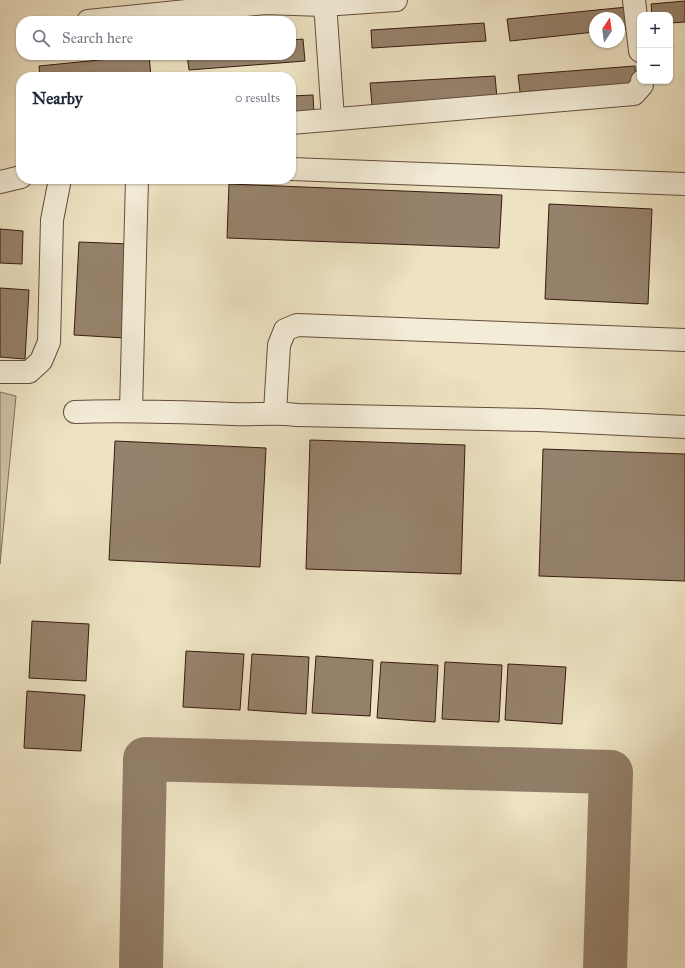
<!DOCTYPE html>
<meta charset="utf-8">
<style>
body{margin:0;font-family:"IM FELL Great Primer",serif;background:#f2f2f3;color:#1f2937}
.controls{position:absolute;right:12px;top:12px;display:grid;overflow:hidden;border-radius:8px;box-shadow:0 1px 3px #0004}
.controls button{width:36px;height:36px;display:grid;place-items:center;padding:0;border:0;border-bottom:1px solid #e0e1e3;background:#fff;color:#1f2937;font:20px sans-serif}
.compass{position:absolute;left:589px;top:12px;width:36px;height:36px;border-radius:50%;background:#fff;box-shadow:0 1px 3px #0004;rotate:13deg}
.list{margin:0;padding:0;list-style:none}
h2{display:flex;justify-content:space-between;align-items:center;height:52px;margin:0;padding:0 16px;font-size:17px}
h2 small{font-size:13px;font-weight:400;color:#747a83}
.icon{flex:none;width:22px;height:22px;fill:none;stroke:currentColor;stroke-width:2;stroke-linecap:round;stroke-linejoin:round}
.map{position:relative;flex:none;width:685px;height:968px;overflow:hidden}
.search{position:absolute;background:#fff;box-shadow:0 1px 3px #0004;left:16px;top:16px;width:280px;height:44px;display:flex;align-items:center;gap:10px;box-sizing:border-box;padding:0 14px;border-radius:16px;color:#747a83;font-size:15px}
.panel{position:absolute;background:#fff;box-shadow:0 1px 3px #0004;left:16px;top:72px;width:280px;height:112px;border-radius:16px}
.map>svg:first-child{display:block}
.green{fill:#cec0a3;stroke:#826e58}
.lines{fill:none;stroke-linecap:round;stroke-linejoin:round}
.taxiway{stroke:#927e68;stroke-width:44}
.building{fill:#96826c;stroke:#371b0e}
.minor-casing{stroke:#644d3b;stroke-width:24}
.minor{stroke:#f3ecd7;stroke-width:22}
</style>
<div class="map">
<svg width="685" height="968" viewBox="0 0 685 968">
<rect width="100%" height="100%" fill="#ede2c2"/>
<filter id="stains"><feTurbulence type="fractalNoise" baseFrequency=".005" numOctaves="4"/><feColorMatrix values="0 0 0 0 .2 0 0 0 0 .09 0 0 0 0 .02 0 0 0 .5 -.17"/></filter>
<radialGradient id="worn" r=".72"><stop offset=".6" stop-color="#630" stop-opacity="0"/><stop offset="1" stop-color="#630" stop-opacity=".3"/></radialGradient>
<!-- green -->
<path class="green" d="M0 392 16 396 0 564Z"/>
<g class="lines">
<!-- taxiway -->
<path class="taxiway" d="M141 968 145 759 611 772 605 968"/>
</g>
<!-- building -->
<path class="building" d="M685 1V22L670 23V15H652L651 4Z
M627 7 629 29 619 30V18H595V32L510 41 507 19Z
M484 23 486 41 372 48 371 30Z
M303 39 305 61 189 70 187 55H291V40Z
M149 55 151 77H40L39 66Z
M635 66 636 83 520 92 518 75Z
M495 76 497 98 372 105 370 83Z
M313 95 314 114 291 116V96Z
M229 184 502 195 499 248 227 238Z
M549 204 652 209 648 304 545 299Z
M0 229 23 231 22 264 0 263Z
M79 242 130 244 125 338 74 335Z
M0 288 29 290 25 359 0 357Z
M310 440 465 445 461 574 306 569Z
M115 441 266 448 260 567 109 560Z
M543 449 685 454V581L539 576Z
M32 621 89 624 86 681 29 678Z
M186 651 244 654 240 710 183 707Z
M252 654 309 657 306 714 248 710Z
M316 656 373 660 370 716 312 713Z
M381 662 438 665 435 722 377 718Z
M445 662 502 665 499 722 442 719Z
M508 664 566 667 562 724 505 720Z
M27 691 85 695 81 751 24 748Z"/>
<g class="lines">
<defs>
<path id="minor" d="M322 0 326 17 333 119
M634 0 640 51
M88 21 265 3 323 5 396 0
M291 123 634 94 642 85V81
M291 169 685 184
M0 182 21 177
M0 372H29L41 361 49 342 52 220 60 179
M131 410 137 179
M75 412C128 410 180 412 233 414 255 415 276 412 297 415L538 420 685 427
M275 412 279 345 285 330 297 325 685 340"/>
</defs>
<!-- minor casing -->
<use href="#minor" class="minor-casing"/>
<!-- minor -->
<use href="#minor" class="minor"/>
</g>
<rect width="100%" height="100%" filter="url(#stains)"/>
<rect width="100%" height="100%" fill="url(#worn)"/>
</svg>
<div class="controls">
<button>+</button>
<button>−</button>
</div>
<svg class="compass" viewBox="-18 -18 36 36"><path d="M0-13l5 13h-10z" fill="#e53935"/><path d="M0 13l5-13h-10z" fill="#747a83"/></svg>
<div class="search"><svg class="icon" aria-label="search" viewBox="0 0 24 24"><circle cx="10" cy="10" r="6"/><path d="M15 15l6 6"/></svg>Search here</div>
<section class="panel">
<h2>Nearby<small>0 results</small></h2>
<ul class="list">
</ul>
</section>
</div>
